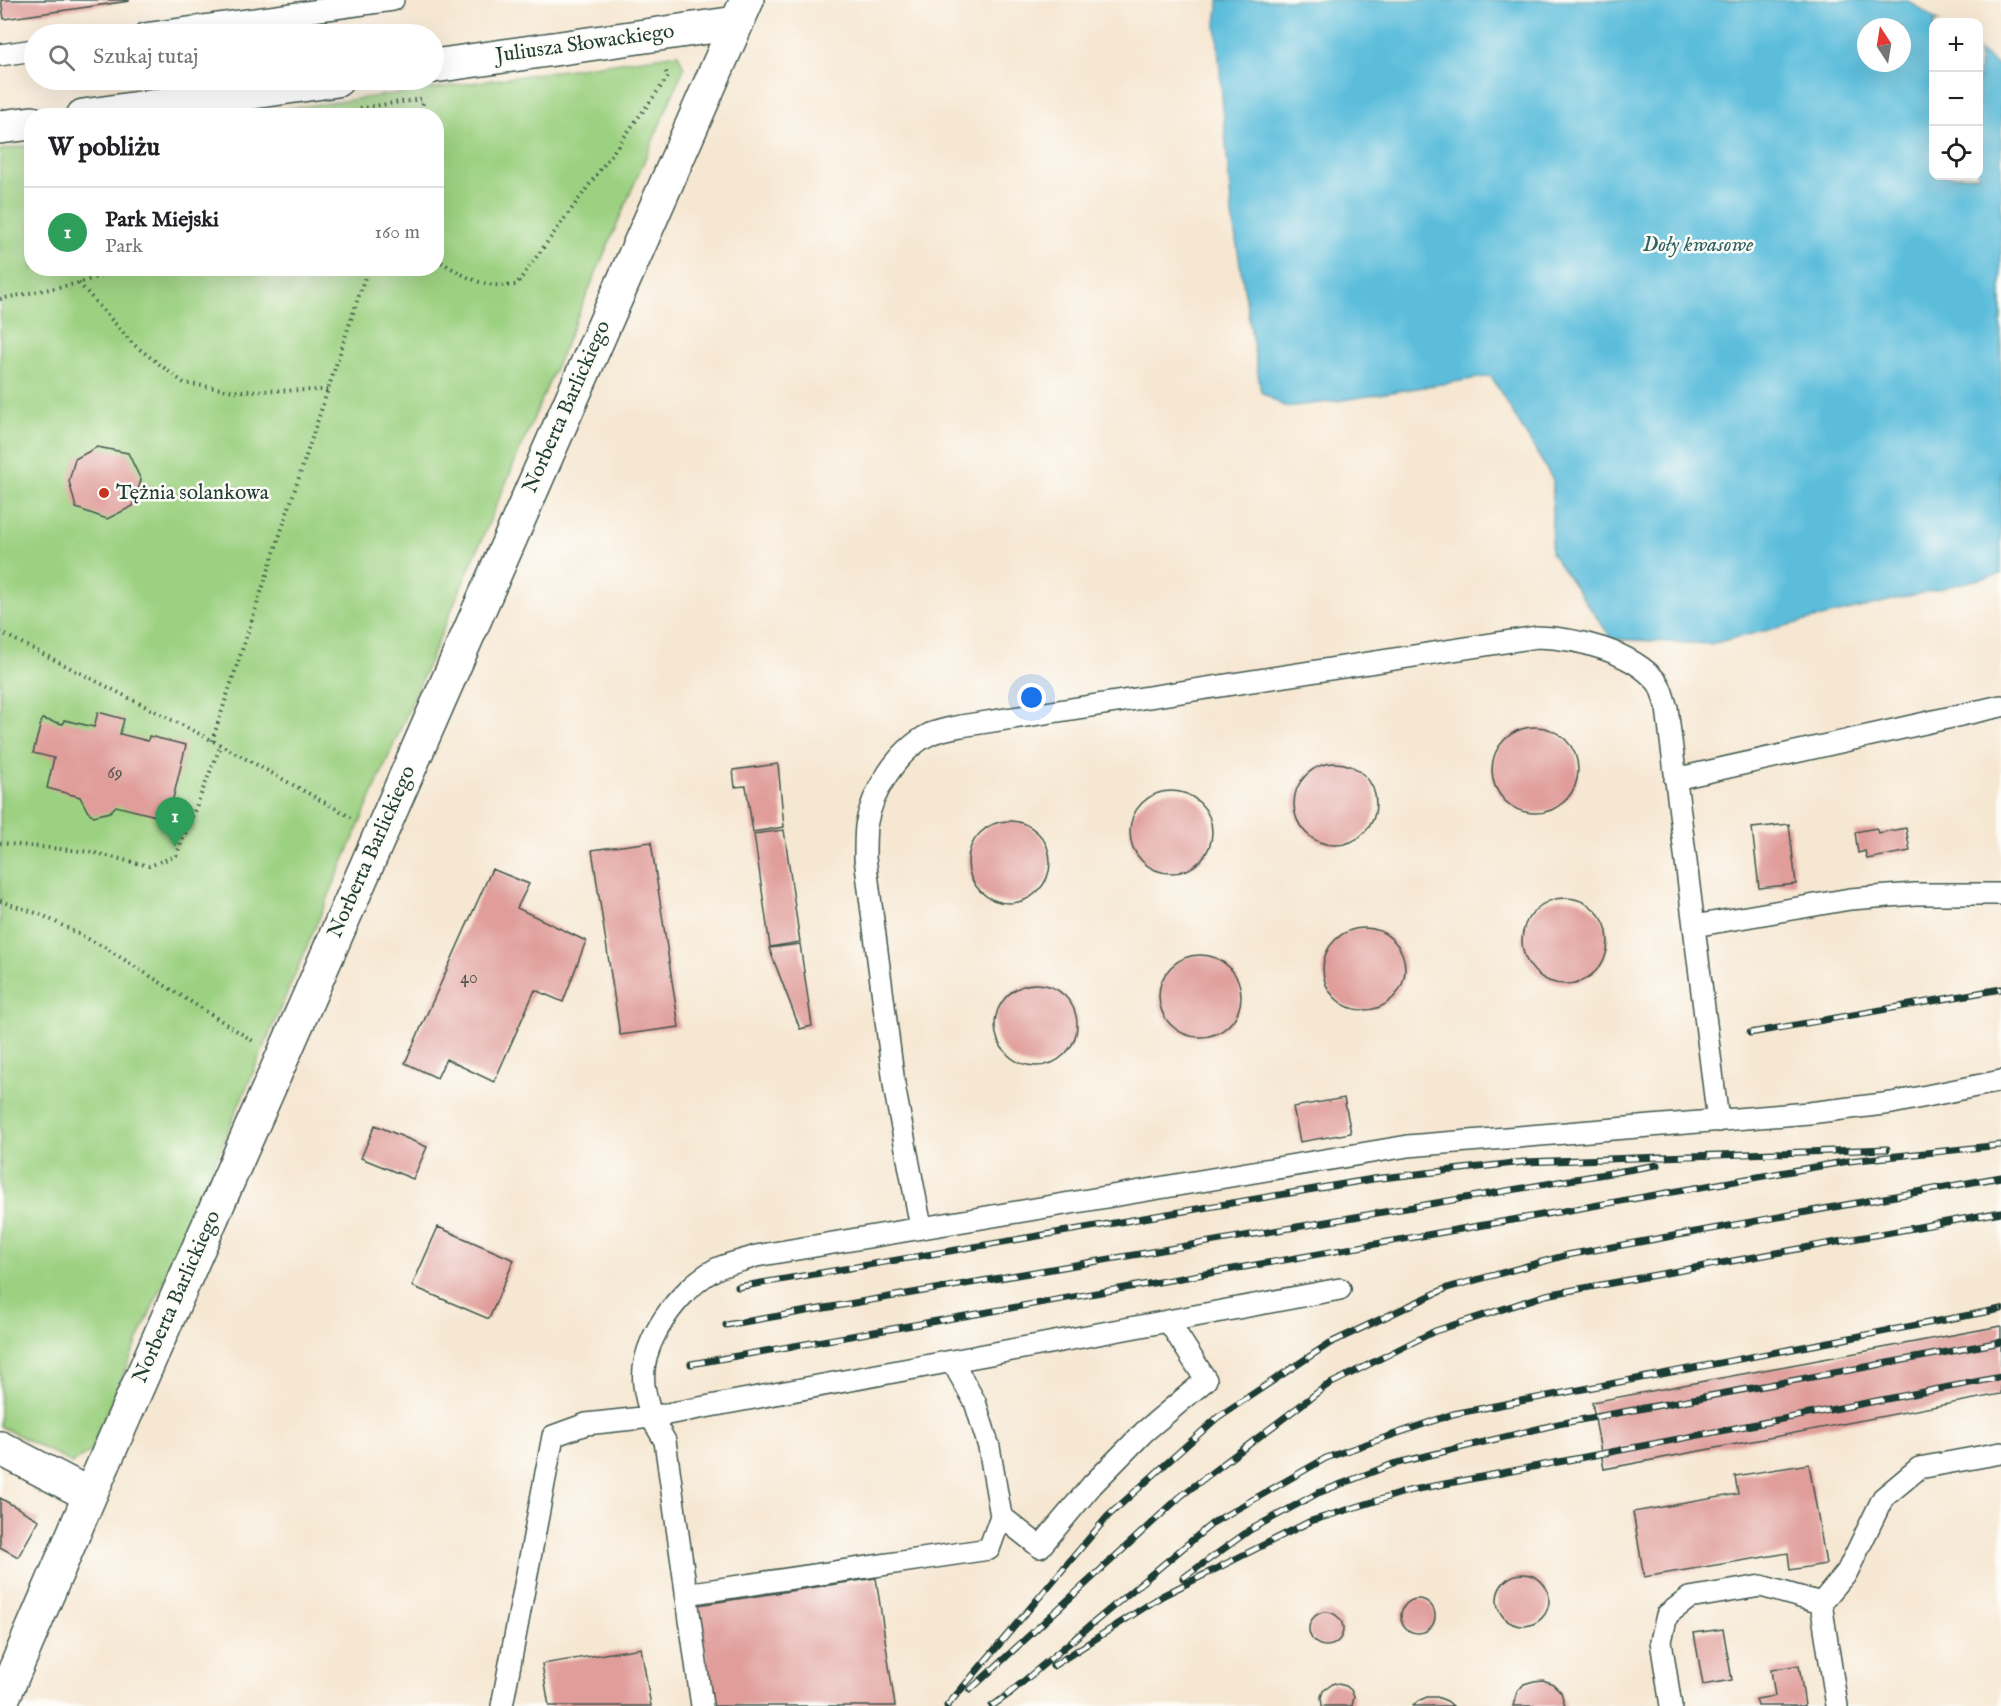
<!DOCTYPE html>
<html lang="pl">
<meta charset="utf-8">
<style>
body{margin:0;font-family:"IM FELL English",serif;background:#f2f2f2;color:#202124}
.controls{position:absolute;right:18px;top:18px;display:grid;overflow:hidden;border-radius:12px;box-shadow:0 6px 24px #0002}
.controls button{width:54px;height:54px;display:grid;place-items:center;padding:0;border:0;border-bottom:2px solid #e0e0e0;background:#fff;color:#202124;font:30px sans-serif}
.compass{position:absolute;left:1857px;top:18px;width:54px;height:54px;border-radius:50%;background:#fff;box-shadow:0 6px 24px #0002;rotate:348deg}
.you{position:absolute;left:1032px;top:698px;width:21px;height:21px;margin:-15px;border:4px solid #fff;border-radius:50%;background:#1a73e8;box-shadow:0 0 0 9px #1a73e833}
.badge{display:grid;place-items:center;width:39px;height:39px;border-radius:50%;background:#c8321e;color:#fff;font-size:20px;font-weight:700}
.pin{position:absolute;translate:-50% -50px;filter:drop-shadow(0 2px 3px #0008)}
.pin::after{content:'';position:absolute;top:32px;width:21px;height:18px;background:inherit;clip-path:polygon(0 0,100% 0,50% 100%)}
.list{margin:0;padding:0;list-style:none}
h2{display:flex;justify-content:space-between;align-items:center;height:78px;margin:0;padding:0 24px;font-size:26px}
h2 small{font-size:20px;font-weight:400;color:#757577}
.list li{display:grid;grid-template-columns:39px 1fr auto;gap:18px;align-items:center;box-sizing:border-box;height:90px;padding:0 24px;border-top:2px solid #e0e0e0}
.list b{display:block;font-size:22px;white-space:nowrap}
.list p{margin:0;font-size:20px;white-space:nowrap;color:#757577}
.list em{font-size:20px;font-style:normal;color:#757577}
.icon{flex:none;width:33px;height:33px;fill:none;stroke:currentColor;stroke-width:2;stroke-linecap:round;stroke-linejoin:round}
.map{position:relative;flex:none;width:2001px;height:1706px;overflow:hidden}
.search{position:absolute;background:#fff;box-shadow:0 6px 24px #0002;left:24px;top:24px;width:420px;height:66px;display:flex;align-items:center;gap:15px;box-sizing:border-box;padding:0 21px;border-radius:33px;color:#757577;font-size:22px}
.panel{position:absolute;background:#fff;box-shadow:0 6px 24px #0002;left:24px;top:108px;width:420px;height:168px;border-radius:24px}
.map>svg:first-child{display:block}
.green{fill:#9dd182;stroke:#5e875b;stroke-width:1.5}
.water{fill:#5cbddb;stroke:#3e7d88;stroke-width:1.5;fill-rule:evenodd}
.building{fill:#e09d9a}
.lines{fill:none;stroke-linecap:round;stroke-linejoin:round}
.service-casing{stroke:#3f564c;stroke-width:24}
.minor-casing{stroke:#3f564c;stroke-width:36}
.path{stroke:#3f564c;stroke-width:4;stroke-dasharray:1.5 4.5;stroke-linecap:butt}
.service{stroke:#fff;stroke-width:21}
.minor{stroke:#fff;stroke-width:33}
.rail-casing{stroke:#1f3d34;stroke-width:7}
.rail{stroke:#fdfcf7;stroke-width:4.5;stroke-dasharray:14;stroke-linecap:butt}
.poi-dot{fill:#c8321e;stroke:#fdfcf7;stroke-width:2}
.labels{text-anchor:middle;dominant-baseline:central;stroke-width:5;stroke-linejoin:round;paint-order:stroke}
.number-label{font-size:18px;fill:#4f554e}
.street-label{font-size:21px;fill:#1f3d34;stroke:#fdfcf7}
.poi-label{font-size:21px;fill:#1f3d34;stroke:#fdfcf7;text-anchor:start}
.water-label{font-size:22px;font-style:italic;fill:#316366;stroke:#fdfcf7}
</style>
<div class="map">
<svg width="2001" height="1706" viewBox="0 0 2001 1706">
<rect width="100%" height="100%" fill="#fdfcf7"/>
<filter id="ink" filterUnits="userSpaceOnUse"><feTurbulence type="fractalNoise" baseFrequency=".0167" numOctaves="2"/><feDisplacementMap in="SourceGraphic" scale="12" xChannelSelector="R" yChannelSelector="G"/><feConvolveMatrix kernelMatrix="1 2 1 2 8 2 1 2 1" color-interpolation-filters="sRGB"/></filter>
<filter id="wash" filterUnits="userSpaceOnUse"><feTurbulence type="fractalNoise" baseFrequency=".008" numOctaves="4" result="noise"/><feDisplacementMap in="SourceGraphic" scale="24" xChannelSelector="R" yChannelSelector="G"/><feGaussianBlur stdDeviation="1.35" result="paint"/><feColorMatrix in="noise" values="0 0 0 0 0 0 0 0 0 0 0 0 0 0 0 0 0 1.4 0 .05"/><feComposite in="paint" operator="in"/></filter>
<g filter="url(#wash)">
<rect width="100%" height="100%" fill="#f6e7d2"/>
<!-- green -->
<path class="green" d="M678 54 684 68 90 1452 72 1463 0 1426V150L31 145 32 268H436V116L243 115Z"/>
<!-- water -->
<path class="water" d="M1219 0H1907L1939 22H1934V176H1978L1979 51 2001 67V574L1710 644 1612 639 1551 553 1553 480 1491 376 1337 401 1285 407 1261 392 1232 215 1216 23ZM1866 27H1902V63H1866Z"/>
<g id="blocks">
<!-- building -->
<path class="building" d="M1 0H129V1L4 19Z
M97 447 128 453 141 480 133 506 107 519 76 508 69 481 75 459Z
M98 712 124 719 120 734 148 741 149 736 186 745 168 819 116 806 110 812 94 816 88 812 80 797 47 788 54 758 33 753 42 719 63 724 64 720 94 727Z
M1492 770a43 43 0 1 1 86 0a43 43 0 1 1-86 0Z
M1294 804a41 41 0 1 1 82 0a41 41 0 1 1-82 0Z
M778 764 784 827 753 832 746 786 735 787 733 770Z
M1130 832a41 41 0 1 1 82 0a41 41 0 1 1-82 0Z
M968 862a41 41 0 1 1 82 0a41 41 0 1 1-82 0Z
M1789 824 1796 884 1759 888 1752 828Z
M1876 828 1878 833 1906 828 1910 851 1867 859 1865 851 1858 853 1855 832Z
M784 830 800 942 770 947 754 834Z
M651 842 679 1027 620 1035 592 850Z
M492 869 529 884 517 908 586 941 563 1002 535 990 494 1082 446 1059 437 1078 405 1063Z
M1522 941a43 43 0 1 1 86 0a43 43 0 1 1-86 0Z
M1323 969a41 41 0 1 1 82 0a41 41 0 1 1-82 0Z
M800 944 812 1026 800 1029 769 948Z
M1159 996a41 41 0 1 1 82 0a41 41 0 1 1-82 0Z
M995 1025a41 41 0 1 1 82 0a41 41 0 1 1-82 0Z
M1344 1098 1351 1133 1300 1142 1293 1107Z
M375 1125 427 1147 413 1179 361 1158Z
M438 1227 514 1260 489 1319 412 1286Z
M2001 1326V1394L1604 1469 1592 1402Z
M1809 1464 1826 1564 1790 1570 1788 1553 1644 1577 1633 1512 1738 1494 1735 1476Z
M0 1498 39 1520 18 1557 0 1547Z
M1497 1600a26 26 0 1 1 52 0a26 26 0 1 1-52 0Z
M876 1578 895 1706H713L698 1605Z
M1401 1616a17 17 0 1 1 34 0a17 17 0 1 1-34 0Z
M1309 1629a17 17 0 1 1 34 0a17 17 0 1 1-34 0Z
M1723 1629 1732 1680 1703 1685 1694 1633Z
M641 1648 651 1706H549L542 1664Z
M1799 1665 1805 1706H1758L1756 1699 1775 1696 1771 1670Z
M1543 1680 1553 1684 1561 1692 1565 1706H1513L1517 1692 1524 1684 1534 1681Z
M1334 1683 1346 1686 1351 1690 1354 1697 1352 1706H1322L1321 1697 1323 1691Z
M1427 1697H1437L1447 1701 1453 1706H1413L1418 1701Z"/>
</g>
</g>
<g filter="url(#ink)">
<use href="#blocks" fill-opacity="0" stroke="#3f564c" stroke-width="1.5"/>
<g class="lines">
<defs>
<path id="service" d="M145 34 393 0
M0 55 34 50
M1675 779 2001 706
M1694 926 1850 899 1915 894H2001
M921 1227 895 1091 865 858C865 848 865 836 866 826 872 791 898 750 930 734 940 730 951 728 961 726L1537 637C1576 638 1631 651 1657 682 1662 688 1664 700 1667 708L1718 1121
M1340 1289 651 1417C649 1407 645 1396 644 1385 639 1342 679 1289 716 1269 728 1263 743 1261 756 1256L1408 1146 1809 1113 1892 1103 2001 1081
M952 1361 975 1402 989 1447 1001 1516 1040 1547 1092 1485 1144 1432 1206 1380 1169 1322
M686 1594 989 1549 1001 1516
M1821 1603 1847 1572 1883 1498 1919 1468 2001 1453
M502 1706 553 1436 586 1424 651 1417 665 1441 702 1706
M1671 1706 1661 1641 1667 1615 1689 1598 1761 1586 1821 1603 1837 1706"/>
<path id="minor" d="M434 66 736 23
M83 116 337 80
M0 127 32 123
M0 1448 90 1495
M0 1705 90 1495 747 0"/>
</defs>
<!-- service casing -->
<use href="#service" class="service-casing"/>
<!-- minor casing -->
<use href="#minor" class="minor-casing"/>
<!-- path -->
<path class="path" d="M360 108 421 99
M419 116 424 99
M436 259C467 277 479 288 516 285L668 77 665 69
M79 283 133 344 184 383 234 391 328 390
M0 299 79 283 124 268
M0 632 221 745 351 817
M212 741 368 268
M0 843 91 852 149 866 176 856 221 745
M0 901 42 915 104 947 253 1041"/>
<!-- service -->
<use href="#service" class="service"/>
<!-- minor -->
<use href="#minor" class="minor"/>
<defs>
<path id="rail" d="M1750 1033 2001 989
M738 1287 1373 1179 1524 1162 1887 1149
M726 1325 1657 1165
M691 1364 1849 1161 2001 1145
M1183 1578 1250 1530 1318 1493 1393 1464 1558 1424 2001 1342
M1053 1666 1162 1596 1311 1521 1408 1491 2001 1377
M970 1690 1181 1496 1326 1386 1435 1331 1546 1295 2001 1212
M1006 1696 1214 1522 1326 1458 1453 1414 2001 1309
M947 1706 1108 1516 1218 1417 1330 1343 1447 1288 1567 1255 2001 1177
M992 1706 1012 1692"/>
</defs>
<!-- rail casing -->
<use href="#rail" class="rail-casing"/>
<!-- rail -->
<use href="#rail" class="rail"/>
</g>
</g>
<!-- markers -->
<circle class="poi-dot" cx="104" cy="493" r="6"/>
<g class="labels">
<!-- number labels -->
<g class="number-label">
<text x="115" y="773">69</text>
<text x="469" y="978">40</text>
</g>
<!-- street labels -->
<g class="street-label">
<text transform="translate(585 44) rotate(-8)">Juliusza Słowackiego</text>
<text transform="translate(567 407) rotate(-66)">Norberta Barlickiego</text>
<text transform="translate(372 852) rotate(-66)">Norberta Barlickiego</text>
<text transform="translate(177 1297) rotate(-66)">Norberta Barlickiego</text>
</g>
<!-- poi labels -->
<g class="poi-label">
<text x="116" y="493">Tężnia solankowa</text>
</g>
<!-- water labels -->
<g class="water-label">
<text x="1698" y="245">Doły kwasowe</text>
</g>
</g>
</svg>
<div class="controls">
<button>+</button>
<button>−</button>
<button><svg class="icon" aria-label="locate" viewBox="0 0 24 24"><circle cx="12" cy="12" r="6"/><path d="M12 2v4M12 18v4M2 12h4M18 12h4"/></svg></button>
</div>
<svg class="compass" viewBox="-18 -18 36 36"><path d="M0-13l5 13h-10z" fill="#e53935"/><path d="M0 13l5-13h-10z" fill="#757577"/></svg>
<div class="you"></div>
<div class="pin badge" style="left:175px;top:847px;background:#2e9e5b">1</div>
<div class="search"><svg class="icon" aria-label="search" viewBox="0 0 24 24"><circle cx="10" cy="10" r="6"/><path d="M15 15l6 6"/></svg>Szukaj tutaj</div>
<section class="panel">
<h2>W pobliżu<small></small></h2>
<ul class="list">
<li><span class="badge" style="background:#2e9e5b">1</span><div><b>Park Miejski</b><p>Park</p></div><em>160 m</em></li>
</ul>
</section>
</div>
